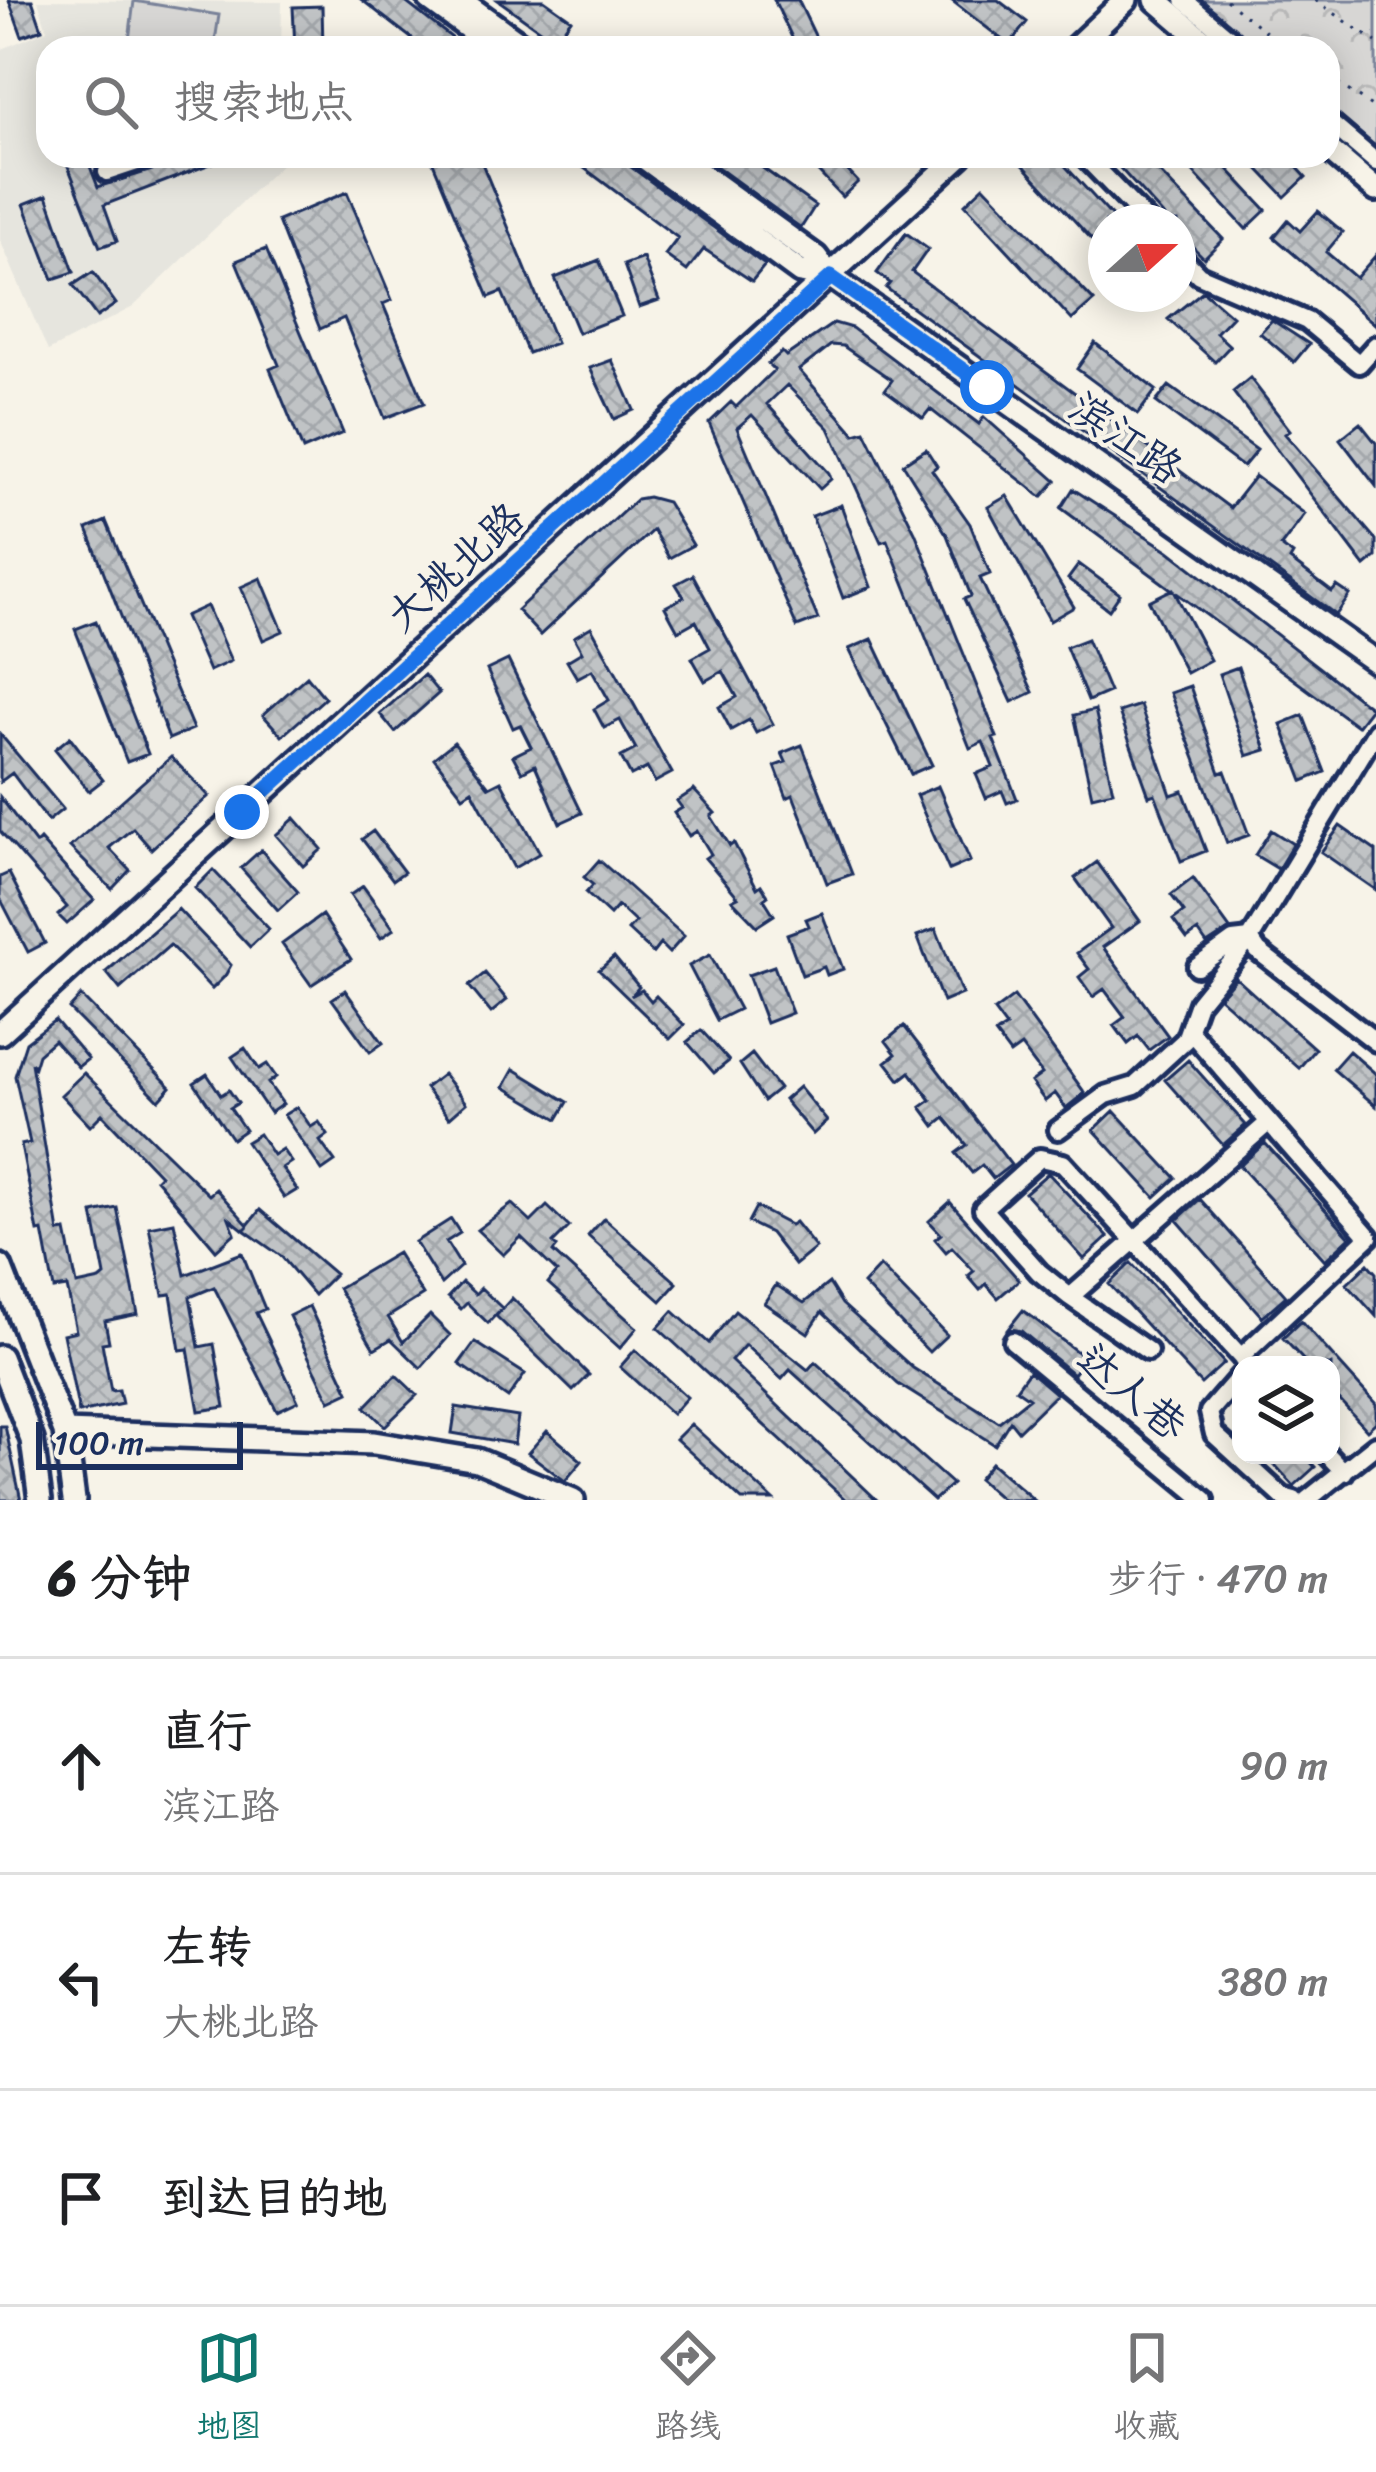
<!DOCTYPE html>
<html lang="zh">
<meta charset="utf-8">
<style>
body{margin:0;font-family:Sriracha,"LXGW WenKai TC",sans-serif;background:#f6f6f6;color:#202124}
.controls{position:absolute;right:36px;bottom:36px;display:grid;overflow:hidden;border-radius:24px;box-shadow:0 6px 30px #0003}
.controls button{width:108px;height:108px;display:grid;place-items:center;padding:0;border:0;border-bottom:3px solid #e0e0e0;background:#fff;color:#202124;font:60px sans-serif}
.compass{position:absolute;left:1088px;top:204px;width:108px;height:108px;border-radius:50%;background:#fff;box-shadow:0 6px 30px #0003;rotate:69deg}
.scale{position:absolute;left:36px;bottom:30px;width:207px;box-sizing:border-box;padding-left:12px;border:6px solid #1b2f5e;border-top:0;font-size:33px;line-height:42px;white-space:nowrap;color:#1b2f5e;-webkit-text-stroke:9px #f7f3e8;paint-order:stroke}
.stop{position:absolute;width:36px;height:36px;margin:-27px;border:9px solid #1a73e8;border-radius:50%;background:#fff}
.stop.end{background:#1a73e8;border-color:#fff;box-shadow:0 3px 12px #0008}
.list{margin:0;padding:0;list-style:none}
h2{display:flex;justify-content:space-between;align-items:center;height:156px;margin:0;padding:0 48px;font-size:51px}
h2 small{font-size:39px;font-weight:400;color:#757577}
.list li{display:grid;grid-template-columns:78px 1fr auto;gap:36px;align-items:center;box-sizing:border-box;height:216px;padding:0 48px;border-top:3px solid #e0e0e0}
.list b{display:block;font-size:45px;white-space:nowrap}
.list p{margin:0;font-size:39px;white-space:nowrap;color:#757577}
.list em{font-size:39px;font-style:normal;color:#757577}
.icon{flex:none;width:66px;height:66px;fill:none;stroke:currentColor;stroke-width:2;stroke-linecap:round;stroke-linejoin:round}
.map{position:relative;flex:none;width:1376px;height:1500px;overflow:hidden}
.search{position:absolute;background:#fff;box-shadow:0 6px 30px #0003;left:36px;right:36px;top:36px;height:132px;display:flex;align-items:center;gap:30px;box-sizing:border-box;padding:0 42px;border-radius:36px;color:#757577;font-size:45px}
.sheet{height:804px;background:#fff}
nav{display:flex;justify-content:space-around;align-items:center;box-sizing:border-box;height:168px;border-top:3px solid #e0e0e0;background:#fff;font-size:33px;color:#757577}
nav a{display:grid;justify-items:center;gap:6px}
nav .on{color:#0f766e}
.map>svg:first-child{display:block}
.built{fill:#e6e5de}
.park{fill:url(#park-crowns);stroke:#798299;stroke-width:3}
.pitch{fill:#d7d6d4;stroke:#798299;stroke-width:3}
.building{fill:url(#building-cross-hatch);stroke:#1b2f5e;stroke-width:3}
.lines{fill:none;stroke-linecap:round;stroke-linejoin:round}
.street-casing{stroke:#1b2f5e;stroke-width:26}
.secondary-casing{stroke:#1b2f5e;stroke-width:30}
.path{stroke:#1b2f5e;stroke-width:3;stroke-dasharray:3 9;stroke-linecap:butt}
.street{stroke:#f7f3e8;stroke-width:16}
.secondary{stroke:#f7f3e8;stroke-width:21}
.route{stroke:#1a73e8;stroke-width:15}
.labels{text-anchor:middle;dominant-baseline:central;stroke-width:9;stroke-linejoin:round;paint-order:stroke}
.street-label{font-size:42px;fill:#1b2f5e;stroke:#f7f3e8}
</style>
<div class="map">
<svg width="1376" height="1500" viewBox="0 0 1376 1500">
<defs>
<pattern id="park-crowns" width="20" height="18" patternUnits="userSpaceOnUse" patternTransform="scale(3)"><rect width="20" height="18" fill="#d7d6d4"/><path d="M2 6a3 3 0 1 1 6 0M12 15a3 3 0 1 1 6 0" fill="none" stroke="#b8b8b8"/></pattern>
<pattern id="building-cross-hatch" width="8" height="8" patternUnits="userSpaceOnUse" patternTransform="scale(3)"><rect width="8" height="8" fill="#c0c3c5"/><path d="M0 0l8 8M0 8l8-8" fill="none" stroke="#a4a8ac"/></pattern>
</defs>
<rect width="100%" height="100%" fill="#f7f3e8"/>
<filter id="ink" filterUnits="userSpaceOnUse"><feTurbulence type="fractalNoise" baseFrequency=".00833" numOctaves="2"/><feDisplacementMap in="SourceGraphic" scale="24" xChannelSelector="R" yChannelSelector="G"/><feConvolveMatrix kernelMatrix="1 2 1 2 8 2 1 2 1" color-interpolation-filters="sRGB"/></filter>
<g filter="url(#ink)">
<!-- built -->
<path class="built" d="M38 0 282 2 281 48H48V156H290L133 307 48 351 0 240V50L47 30Z"/>
<!-- park -->
<path class="park" d="M1199 0H1376V147L1328 107V48H1257Z"/>
<!-- pitch -->
<path class="pitch" d="M134 1 219 15 214 48H128Z"/>
<!-- building -->
<path class="building" d="M9 0H32L42 29 22 36Z
M362 0H403L465 48H424Z
M498 0H544L571 19 555 41Z
M774 0H798L821 48H797Z
M951 0H998L1027 22 1009 45Z
M322 6 323 48H295L293 7Z
M64 156H86L98 187 159 168 178 156 228 157 104 205 117 241 100 247Z
M441 156H479L556 343 528 353 502 292 489 297 432 160Z
M568 156H616L765 265 752 281 704 249 687 271 665 255 678 238Z
M702 156H746L815 206 801 228Z
M803 156H834L858 182 842 197Z
M1015 156H1056L1104 208 1117 222H1106V255Z
M1109 156H1144L1223 239 1204 258 1178 232V222H1169Z
M1190 156H1216L1266 210 1246 229 1184 162Z
M1246 156H1287L1306 177 1285 197Z
M984 186 1094 301 1072 320 965 204Z
M347 192 392 300 383 304 424 403 385 418 344 318 320 329 278 221Z
M47 195 74 272 53 279 24 204Z
M1318 211 1343 232 1326 252 1356 278 1376 255V325L1274 237 1288 220 1300 231Z
M906 233 928 249 912 272 1230 508 1255 476 1305 514 1281 546 1293 555 1290 560 1332 592 1337 586 1350 595 1336 615 886 288 890 283 877 273Z
M266 249 343 433 303 450 270 369 279 365 236 261Z
M643 258 659 300 639 307 624 265Z
M599 260 622 316 578 333 555 278Z
M93 272 116 304 97 317 73 285Z
M1203 291 1232 316 1216 333 1230 346 1215 362 1168 319Z
M1272 320 1309 344 1294 362 1260 333Z
M834 323 852 328 979 424 984 417 1056 481 1042 497 930 409 923 418 885 390 892 380 843 346 831 345 799 370 855 434 865 431 915 532 997 737 993 738 1017 799 1007 803 1002 791 986 798 976 774 993 767 983 742 970 748 887 540 881 542 829 428 787 385 767 404 829 473 831 479 820 489 752 415 737 428 818 619 797 627 709 423 731 402 736 407 774 370 768 364 782 352 786 356Z
M1095 343 1156 390 1138 414 1077 369Z
M612 360 634 410 614 419 590 368Z
M1250 378 1290 430 1285 434 1376 540V557L1365 566 1233 392Z
M1169 386 1257 450 1243 467 1156 402Z
M1360 423 1376 443V486L1340 439Z
M926 449 937 466 932 470 970 524 990 574 980 578 1033 692 1012 702 964 599 971 596 947 535 903 464Z
M1073 489 1169 551 1371 708 1357 726 1061 508Z
M1007 496 1074 607 1050 621 988 507Z
M648 497 667 502 693 545 669 558 653 530 540 635 517 610 637 499Z
M841 505 871 587 843 598 812 516Z
M106 521 193 729 169 739 87 529Z
M1079 564 1120 594 1109 610 1068 579Z
M693 575 773 724 756 733 749 720 731 730 719 707 737 697 723 671 705 681 692 658 710 648 696 621 678 631 665 607 684 597 676 584Z
M261 578 283 631 263 640 241 587Z
M1173 589 1210 660 1186 673 1149 601Z
M207 606 231 661 209 671 185 616Z
M96 621 148 754 127 762 75 629Z
M591 627 672 773 655 782 647 768 631 776 621 757 636 749 620 720 604 728 594 709 609 700 592 670 577 678 567 661 582 652 574 637Z
M872 639 932 765 911 774 849 649Z
M1087 639 1109 692 1088 701 1066 647Z
M508 660 582 813 560 823 535 765 522 772 513 756 531 747 520 725 513 728 487 670Z
M1238 667 1266 750 1247 756 1219 674Z
M424 675 439 693 395 732 380 714Z
M307 676 325 698 282 736 263 715Z
M1190 686 1220 773 1225 771 1249 835 1227 843 1170 693Z
M1140 705 1171 795 1183 791 1206 851 1181 861 1155 794 1149 796 1119 712Z
M1095 710 1113 791 1092 796 1074 715Z
M1303 715 1325 772 1303 781 1281 724Z
M0 734 63 809 48 821 12 773 0 782Z
M70 737 103 780 89 791 55 749Z
M454 742 489 787 501 781 540 853 514 868 472 790 463 796 434 758Z
M802 745 852 874 827 883 793 795 787 798 775 766 786 762 782 753Z
M171 757 209 796 151 849 133 828 109 848 130 870 112 889 70 847Z
M938 786 970 861 949 870 916 795Z
M694 790 715 813 711 816 730 846 734 843 757 888 761 885 768 896 764 899 774 915 757 926 732 900 738 897 705 858 711 854 697 831 689 836 674 813 682 808 677 801Z
M0 797 36 844 40 840 94 900 67 924 58 915 67 907 0 831Z
M295 818 322 849 303 866 276 835Z
M1340 826 1376 851V890L1321 852Z
M1271 830 1293 844 1278 869 1255 855Z
M373 831 404 872 393 880 362 839Z
M261 850 298 892 278 910 241 868Z
M599 860 684 936 669 953 660 944 653 953 628 930 635 922 618 906 610 915 586 893 593 885 584 877Z
M1097 862 1140 921 1103 947 1168 1036 1149 1050 1138 1036 1128 1044 1114 1025 1125 1017 1104 989 1093 997 1079 977 1089 969 1077 953 1111 928 1075 878Z
M213 870 269 929 250 947 195 888Z
M9 873 45 943 28 952 0 898V877Z
M1193 878 1230 929 1207 944 1198 931 1187 939 1173 920 1184 912 1171 895Z
M363 886 394 929 381 938 350 895Z
M178 909 231 965 225 976 212 989 170 945 120 989 106 972Z
M822 913 843 969 827 975 824 967 802 975 787 934 809 926 806 919Z
M322 915 351 959 311 985 282 944Z
M936 929 962 994 943 1002 917 936Z
M710 955 739 1009 717 1020 689 966Z
M614 957 639 987 631 996 642 990 651 1001 656 996 684 1025 670 1039 599 970Z
M774 966 792 1013 766 1023 748 975Z
M485 973 507 1000 491 1013 469 986Z
M1236 978 1315 1049 1299 1068 1219 997Z
M345 990 383 1043 370 1052 332 999Z
M81 996 171 1087 159 1100 69 1009Z
M1014 996 1085 1093 1066 1108 1055 1093 1045 1101 1031 1082 1042 1074 1021 1046 1010 1054 995 1034 1006 1027 994 1011Z
M55 1020 88 1059 78 1067 54 1040 38 1054 34 1067 31 1063 59 1232 66 1231 77 1285 100 1280 105 1276 93 1213 117 1208 138 1314 105 1321 109 1342 102 1343 111 1391 119 1390 122 1404 79 1413 63 1334 76 1331 67 1287 54 1289 43 1231 38 1232 21 1145 30 1143 15 1076 26 1042Z
M904 1026 1011 1165 993 1179 982 1165 972 1173 956 1153 967 1145 945 1118 935 1126 921 1107 931 1100 910 1072 900 1080 886 1062 896 1054 886 1041Z
M701 1030 729 1061 714 1073 687 1042Z
M245 1048 259 1069 267 1064 276 1077 268 1083 283 1104 270 1113 232 1057Z
M1349 1051 1376 1074V1106L1333 1069Z
M752 1054 779 1089 764 1101 740 1064Z
M1188 1060 1246 1125 1223 1145 1165 1080Z
M514 1069 568 1102 558 1119 504 1087Z
M84 1073 209 1195 216 1189 248 1225 260 1210 335 1274 314 1295 281 1256 244 1230 248 1226 244 1230 229 1218 235 1233 216 1250 156 1179 160 1175 102 1114 90 1126 61 1095Z
M207 1074 221 1095 229 1090 238 1103 230 1108 245 1130 232 1139 194 1083Z
M443 1074 466 1103 449 1118 425 1088Z
M799 1087 827 1121 813 1134 784 1100Z
M297 1107 311 1127 319 1122 328 1135 320 1141 335 1162 322 1171 284 1115Z
M1114 1111 1176 1178 1155 1197 1094 1130Z
M259 1134 273 1155 282 1149 291 1162 282 1168 297 1190 284 1198 246 1142Z
M1265 1143 1350 1237 1325 1260 1240 1166Z
M1048 1173 1108 1237 1084 1259 1025 1193Z
M1200 1199 1286 1296 1262 1317 1177 1220Z
M950 1202 1019 1280 998 1298 986 1284 980 1290 968 1276 974 1271 952 1247 946 1252 935 1239 941 1234 929 1221Z
M512 1204 531 1222 547 1206 569 1227 553 1243 557 1247 553 1252 637 1328 620 1348 548 1283 557 1272 521 1237 503 1255 477 1230Z
M756 1207 790 1225 795 1222 816 1248 795 1265 770 1233 748 1222Z
M604 1218 677 1283 661 1301 588 1236Z
M451 1219 460 1233 446 1242 461 1266 441 1284 415 1242Z
M174 1222 185 1275 242 1253 265 1309 256 1313 298 1401 277 1411 214 1287 190 1297 199 1347 214 1344 225 1407 199 1411 188 1349 180 1350 171 1294 163 1295 149 1227Z
M397 1253 423 1295 388 1317 403 1342 430 1315 450 1335 421 1368 391 1339 374 1349 338 1288Z
M1131 1263 1224 1363 1201 1384 1109 1284Z
M1368 1264 1376 1273V1316L1347 1284Z
M880 1266 947 1335 929 1352 863 1284Z
M462 1282 475 1294 481 1288 502 1308 488 1323 467 1303 461 1309 448 1297Z
M829 1283 842 1304 913 1368 999 1422 1029 1398 1016 1389 1029 1371 1056 1394 1018 1431 1010 1421 995 1445 898 1384 822 1312 808 1333 764 1303 776 1285 804 1303Z
M512 1298 589 1375 573 1391 496 1316Z
M309 1306 349 1392 330 1401 289 1316Z
M1023 1310 1085 1358 1073 1374 1021 1331 1008 1329Z
M673 1311 709 1343 735 1311 808 1370 815 1362 952 1484 934 1500 790 1370 782 1379 745 1345 731 1361 877 1500H846L658 1328Z
M1301 1321 1376 1404V1422L1367 1430 1331 1391V1365H1308L1283 1338Z
M475 1342 525 1374 508 1398 459 1364Z
M635 1350 687 1397 672 1414 620 1367Z
M396 1375 417 1395 385 1426 365 1407Z
M456 1407 518 1417 514 1444 452 1433Z
M691 1424 773 1500H742L676 1439Z
M0 1426H5L21 1500H0Z
M547 1431 582 1461 565 1481 528 1453Z
M1266 1455H1304L1315 1467 1294 1486Z
M991 1463 1034 1500H1002L978 1479Z"/>
<g class="lines">
<defs>
<path id="street" d="M1184 0 1241 48
M1328 121 1376 162
M1084 156 1148 222
M107 172 155 156
M1178 253 1199 275 1307 321 1359 364 1376 345
M1197 967 1233 941 1250 939 1258 951 1376 1042
M1189 1030 1369 1237 1241 1357 1246 1365
M1058 1130 1106 1095 1135 1086 1185 1040 1198 1003 1250 939 1376 731
M1070 1297 1039 1272 983 1209 1040 1158 1063 1163 1241 1357
M1013 1341 1205 1500
M1148 1351 1070 1297 1269 1122
M1241 1375 1209 1412 1214 1434 1283 1497 1294 1500
M1328 1455 1344 1472
M1307 1500 1376 1445"/>
<path id="secondary" d="M430 0 496 48
M460 0 526 48
M1156 0 1212 48
M1075 48 1126 0
M1328 149 1376 190
M642 156 800 272 831 277 816 257 676 156
M831 277 1376 662
M0 1033 960 156
M0 1266 65 1432 74 1500
M0 1357 32 1440 40 1500
M65 1432 374 1443 477 1460 573 1500"/>
</defs>
<!-- street casing -->
<use href="#street" class="street-casing"/>
<!-- secondary casing -->
<use href="#secondary" class="secondary-casing"/>
<!-- path -->
<path class="path" d="M1226 0 1286 48
M1315 0 1376 42
M1328 77 1376 109"/>
<!-- street -->
<use href="#street" class="street"/>
<!-- secondary -->
<use href="#secondary" class="secondary"/>
</g>
</g>
<g class="lines" filter="url(#ink)">
<!-- route -->
<path class="route" d="M242 812 831 277 987 387"/>
</g>
<g class="labels">
<!-- street labels -->
<g class="street-label">
<text transform="translate(1126 438) rotate(35)">滨江路</text>
<text transform="translate(455 567) rotate(-42)">大桃北路</text>
<text transform="translate(1132 1392) rotate(39)">达人巷</text>
</g>
</g>
</svg>
<div class="controls">
<button><svg class="icon" aria-label="layers" viewBox="0 0 24 24"><path d="M12 4l9 5-9 5-9-5zM3 14l9 5 9-5"/></svg></button>
</div>
<svg class="compass" viewBox="-18 -18 36 36"><path d="M0-13l5 13h-10z" fill="#e53935"/><path d="M0 13l5-13h-10z" fill="#757577"/></svg>
<div class="scale">100 m</div>
<div class="stop" style="left:987px;top:387px"></div>
<div class="stop end" style="left:242px;top:812px"></div>
<div class="search"><svg class="icon" aria-label="search" viewBox="0 0 24 24"><circle cx="10" cy="10" r="6"/><path d="M15 15l6 6"/></svg>搜索地点</div>
</div>
<section class="sheet">
<h2>6 分钟<small>步行 · 470 m</small></h2>
<ul class="list">
<li><svg class="icon" aria-label="ahead" viewBox="0 0 24 24"><path d="M12 20V5M6 11l6-6 6 6"/></svg><div><b>直行</b><p>滨江路</p></div><em>90 m</em></li>
<li><svg class="icon" aria-label="left" viewBox="0 0 24 24"><path d="M17 20v-9H6M10 6l-5 5 5 5"/></svg><div><b>左转</b><p>大桃北路</p></div><em>380 m</em></li>
<li><svg class="icon" aria-label="arrive" viewBox="0 0 24 24"><path d="M6 21V4h12l-3 4 3 4H6"/></svg><div><b>到达目的地</b></div></li>
</ul>
</section>
<nav>
<a class="on"><svg class="icon" aria-label="map" viewBox="0 0 24 24"><path d="M3 6l6-2 6 2 6-2v14l-6 2-6-2-6 2zM9 4v14M15 6v14"/></svg>地图</a>
<a><svg class="icon" aria-label="directions" viewBox="0 0 24 24"><path d="M12 3l9 9-9 9-9-9zM9 14v-3h6M13 9l2 2-2 2"/></svg>路线</a>
<a><svg class="icon" aria-label="saved" viewBox="0 0 24 24"><path d="M7 4h10v16l-5-4-5 4z"/></svg>收藏</a>
</nav>
